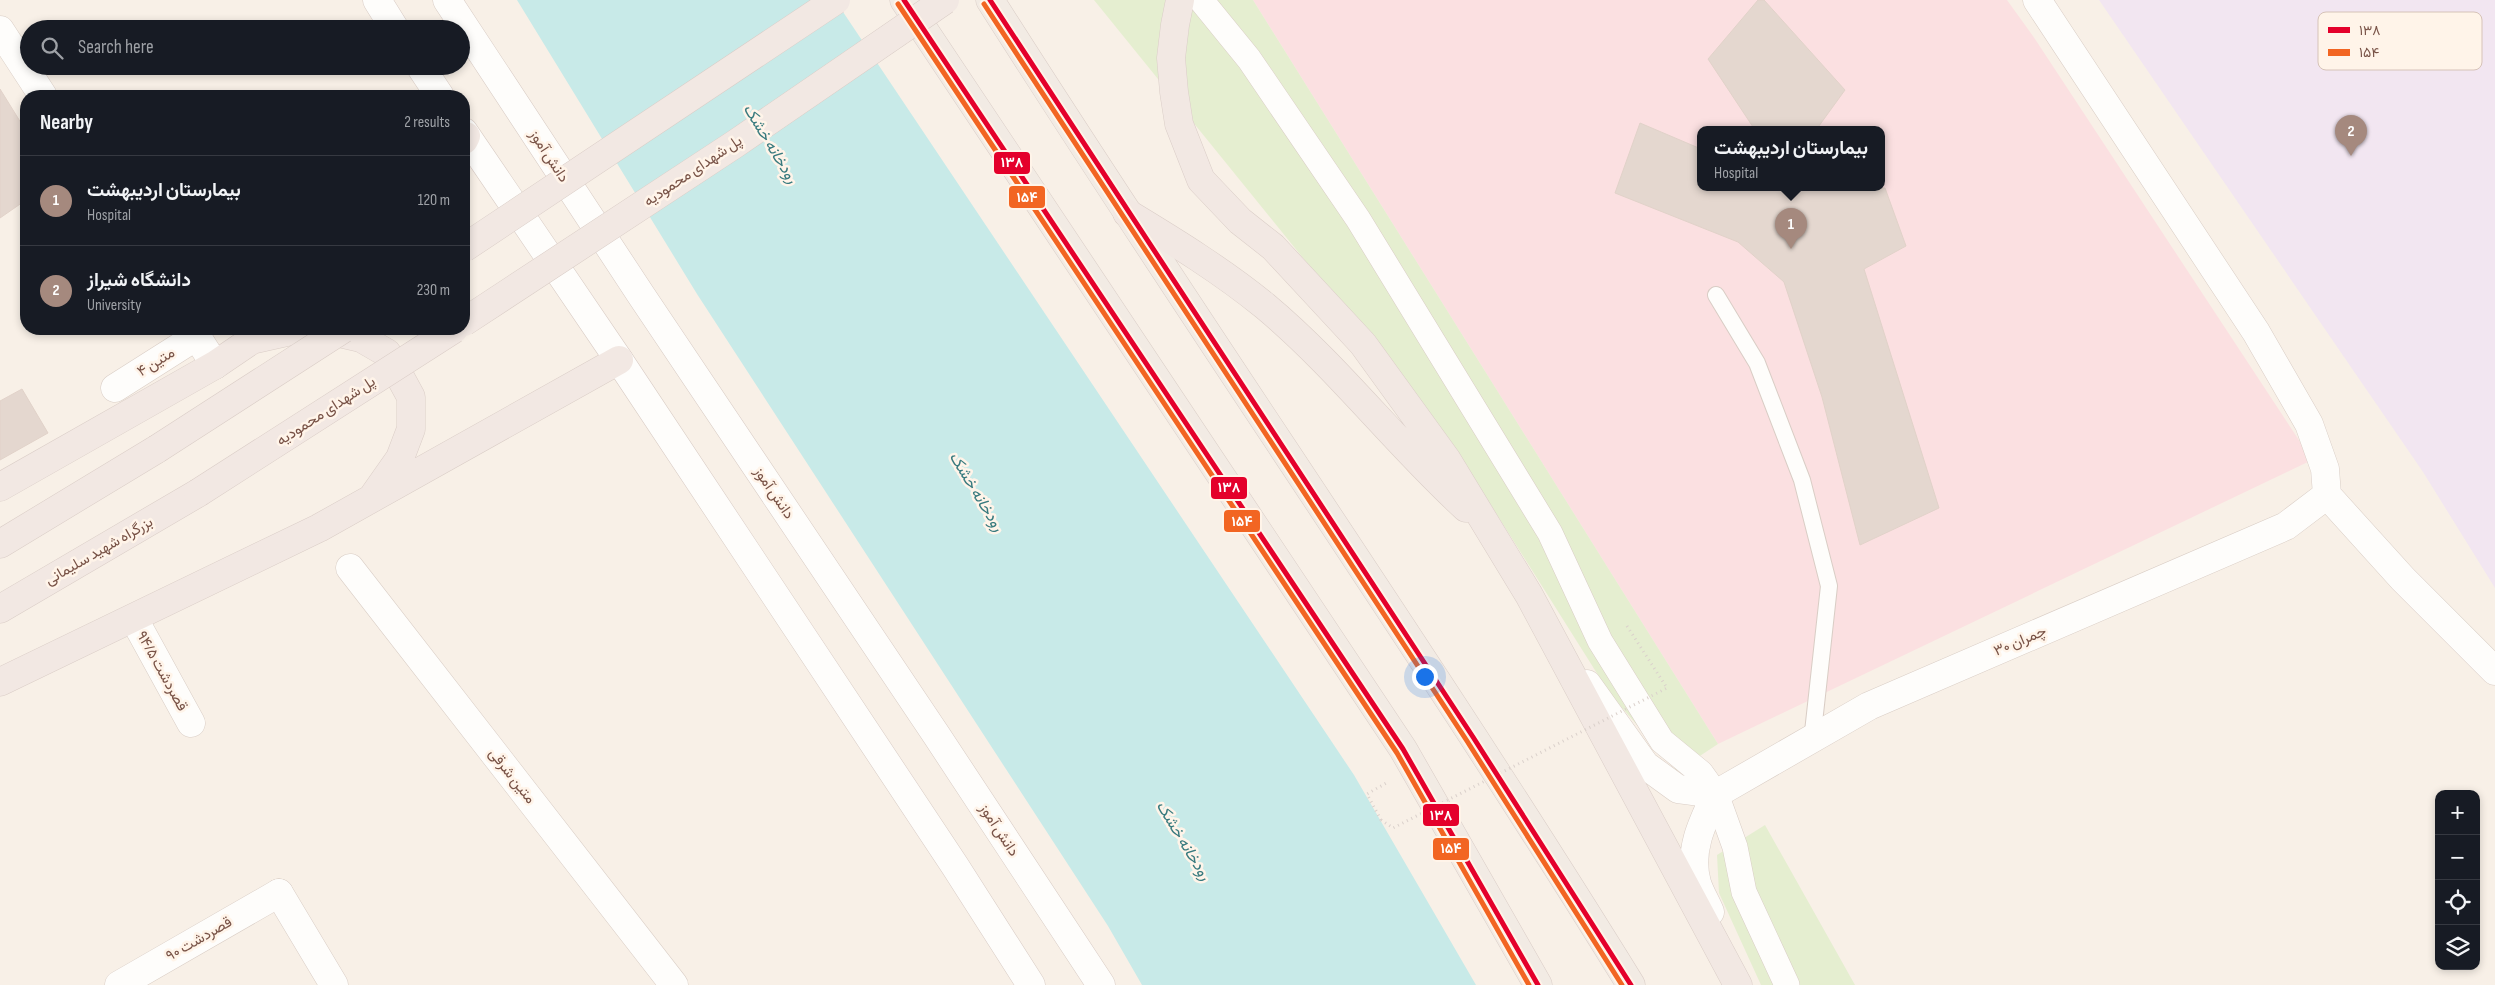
<!DOCTYPE html>
<meta charset="utf-8">
<style>
body{margin:0;font-family:"Sofia Sans Condensed",Vazirmatn,sans-serif;background:#20242c;color:#f1f3f6}
.controls{position:absolute;right:15px;bottom:15px;display:grid;overflow:hidden;border-radius:10px;box-shadow:0 2px 8px #0003}
.controls button{width:45px;height:45px;display:grid;place-items:center;padding:0;border:0;border-bottom:1px solid #363941;background:#171b24;color:#f1f3f6;font:25px sans-serif}
.you{position:absolute;left:1424px;top:676px;width:18px;height:18px;margin:-12px;border:4px solid #fff;border-radius:50%;background:#1a73e8;box-shadow:0 0 0 8px #1a73e833}
.badge{display:grid;place-items:center;width:32px;height:32px;border-radius:50%;background:#a5897e;color:#fff;font-size:16px;font-weight:700}
.pin{position:absolute;translate:-50% -41px;filter:drop-shadow(0 1px 2px #0008)}
.pin::after{content:'';position:absolute;top:26px;width:18px;height:15px;background:inherit;clip-path:polygon(0 0,100% 0,50% 100%)}
.popup{position:absolute;left:1697px;top:126px;width:188px;height:65px;box-sizing:border-box;display:grid;place-content:center;border-radius:10px;background:#171b24;filter:drop-shadow(0 1px 4px #0005);font-size:16px;white-space:nowrap;color:#9ea1a6}
.popup b{font-size:19px;color:#f1f3f6}
.popup::after{content:'';position:absolute;left:50%;top:100%;margin-left:-10px;border:10px solid transparent;border-top-color:#171b24}
.list{margin:0;padding:0;list-style:none}
h2{display:flex;justify-content:space-between;align-items:center;height:65px;margin:0;padding:0 20px;font-size:21px}
h2 small{font-size:16px;font-weight:400;color:#9ea1a6}
.list li{display:grid;grid-template-columns:32px 1fr auto;gap:15px;align-items:center;box-sizing:border-box;height:90px;padding:0 20px;border-top:1px solid #363941}
.list b{display:block;font-size:19px;white-space:nowrap}
.list p{margin:0;font-size:16px;white-space:nowrap;color:#9ea1a6}
.list em{font-size:16px;font-style:normal;color:#9ea1a6}
.icon{flex:none;width:28px;height:28px;fill:none;stroke:currentColor;stroke-width:2;stroke-linecap:round;stroke-linejoin:round}
.map{position:relative;flex:none;width:2495px;height:985px;overflow:hidden}
.search{position:absolute;background:#171b24;box-shadow:0 2px 8px #0003;left:20px;top:20px;width:450px;height:55px;display:flex;align-items:center;gap:12px;box-sizing:border-box;padding:0 18px;border-radius:28px;color:#9ea1a6;font-size:19px}
.panel{position:absolute;background:#171b24;box-shadow:0 2px 8px #0003;left:20px;top:90px;width:450px;height:245px;border-radius:20px}
.map>svg:first-child{display:block}
.education{fill:#f2e6f1}
.medical{fill:#fbe0e1;fill-rule:evenodd}
.green{fill:#e5eed0}
.water{fill:#c8eae8}
.building{fill:#e4d7cf;stroke:#e1d2c9}
.lines{fill:none;stroke-linecap:round;stroke-linejoin:round}
.service-casing{stroke:#d9cdc5;stroke-width:18}
.pedestrian-casing{stroke:#d9cdc5;stroke-width:26}
.minor-casing{stroke:#d9cdc5;stroke-width:29}
.tertiary-casing{stroke:#d9cdc5;stroke-width:29}
.secondary-casing{stroke:#d8cbc4;stroke-width:29}
.primary-casing{stroke:#dacdc7;stroke-width:29}
.trunk-casing{stroke:#dacdc7;stroke-width:29}
.path{stroke:#dad0cb;stroke-width:3;stroke-dasharray:1 4;stroke-linecap:butt}
.service{stroke:#fefdfb;stroke-width:16}
.pedestrian{stroke:#fefdfb;stroke-width:25}
.minor{stroke:#fefdfb;stroke-width:28}
.tertiary{stroke:#fefdfb;stroke-width:28}
.secondary{stroke:#fefdfb;stroke-width:28}
.primary{stroke:#f2ebe4;stroke-width:28}
.trunk{stroke:#f2e8e3;stroke-width:28}
.trunk-bridge-casing{stroke:#dacdc7;stroke-width:29;stroke-linecap:butt}
.path-bridge{stroke:#dad0cb;stroke-width:3;stroke-dasharray:1 4;stroke-linecap:butt}
.trunk-bridge{stroke:#f2e8e3;stroke-width:28}
.bus-1-casing{stroke:#fff4e9;stroke-width:9}
.bus-2-casing{stroke:#fff4e9;stroke-width:9}
.bus-1{stroke:#e4002b;stroke-width:5}
.bus-2{stroke:#f26522;stroke-width:5}
.labels{text-anchor:middle;dominant-baseline:central;stroke-width:5;stroke-linejoin:round;paint-order:stroke}
.street-label{font-size:15px;fill:#785246;stroke:#fff4e9}
.water-label{font-size:16px;font-style:italic;fill:#387a7e;stroke:#fff4e9}
.key{fill:#fff4e9;stroke:#d6c3b8;stroke-width:1}
.key-label{font-size:14px;fill:#785246}
.line-badge{stroke:#fff4e9;stroke-width:2}
.badge-label{font-size:14px;text-anchor:middle;font-weight:bold;fill:#fff}
</style>
<div class="map">
<svg width="2495" height="985" viewBox="0 0 2495 985">
<rect width="100%" height="100%" fill="#f8f0e7"/>
<!-- education -->
<path class="education" d="M2099 0H2495V588L2423 472Z"/>
<!-- medical -->
<path class="medical" d="M1253 0H2007L2035 39 2312 460 1718 744ZM1701 130H1881V188H1701Z"/>
<!-- green -->
<path class="green" d="M1094 0H1253L1718 744 1677 771 1610 694 1448 437Z
M1765 825 1855 985H1761L1719 893 1717 855Z"/>
<!-- water -->
<path class="water" d="M517 0H835L1354 775 1476 985H1142L1108 926 697 294Z"/>
<!-- building -->
<path class="building" d="M1758 0H1764L1845 90 1816 130H1755L1708 59Z
M0 89 26 131V200L0 218Z
M1640 123 1701 149V188H1885L1906 246 1864 269 1939 508 1860 545 1822 397 1784 282 1738 242 1615 193Z
M22 389 48 433 0 460V401Z"/>
<g class="lines">
<defs>
<path id="service" d="M1716 295 1757 363 1802 480 1829 586 1812 741"/>
<path id="pedestrian" d="M1201 0 1249 59 1358 219 1550 533 1600 641 1662 741 1701 773 1716 794 1735 847 1744 892 1787 985"/>
<path id="minor" d="M2037 0 2256 332 2309 424 2325 469 2327 495 2403 579 2495 671
M115 388 197 336
M134 619 191 723
M1587 684 1645 765 1678 789 1716 794
M1716 794 1869 706 2286 526 2327 495
M279 893 334 985
M1710 912C1706 902 1700 893 1697 883 1688 851 1702 823 1716 794"/>
<path id="tertiary" d="M0 30 43 96
M192 329 215 365
M350 568 674 985
M119 985 279 893"/>
<path id="secondary" d="M377 0 395 29
M447 0 641 295 937 736 1101 985
M420 66 440 96
M464 132 619 360 955 866 1031 985"/>
<path id="primary" d="M904 0 1403 749 1538 985
M990 0C1200 331 1425 652 1631 985"/>
<path id="trunk" d="M1180 0 1175 25 1171 58 1174 92 1179 124 1201 180 1240 221 1273 247 1363 344 1447 460 1529 595 1738 985
M464 140 466 136
M1127 213C1175 242 1222 271 1265 306 1338 367 1396 444 1466 508
M322 329 361 338 387 353 411 397V429L400 458 374 495
M251 340 300 329
M0 487 215 365 268 329
M0 544 157 449
M0 609 198 493
M0 682 319 528 619 360"/>
</defs>
<!-- service casing -->
<use href="#service" class="service-casing"/>
<!-- pedestrian casing -->
<use href="#pedestrian" class="pedestrian-casing"/>
<!-- minor casing -->
<use href="#minor" class="minor-casing"/>
<!-- tertiary casing -->
<use href="#tertiary" class="tertiary-casing"/>
<!-- secondary casing -->
<use href="#secondary" class="secondary-casing"/>
<!-- primary casing -->
<use href="#primary" class="primary-casing"/>
<!-- trunk casing -->
<use href="#trunk" class="trunk-casing"/>
<!-- path -->
<path class="path" d="M1627 626 1667 688
M1381 820 1367 794 1388 782"/>
<!-- service -->
<use href="#service" class="service"/>
<!-- pedestrian -->
<use href="#pedestrian" class="pedestrian"/>
<!-- minor -->
<use href="#minor" class="minor"/>
<!-- tertiary -->
<use href="#tertiary" class="tertiary"/>
<!-- secondary -->
<use href="#secondary" class="secondary"/>
<!-- primary -->
<use href="#primary" class="primary"/>
<!-- trunk -->
<use href="#trunk" class="trunk"/>
<defs>
<path id="trunk-bridge" d="M464 248 836 0
M464 322 735 144 945 0
M157 449 343 329
M198 493 454 329"/>
</defs>
<!-- trunk-bridge casing -->
<use href="#trunk-bridge" class="trunk-bridge-casing"/>
<!-- path-bridge -->
<path class="path-bridge" d="M1381 820 1393 828 1667 688"/>
<!-- trunk-bridge -->
<use href="#trunk-bridge" class="trunk-bridge"/>
<defs>
<path id="bus-1" d="M904 0 1403 749 1538 985
M990 0 1473 737 1631 985"/>
<path id="bus-2" d="M898 4 1397 753 1529 985
M984 4 1467 741 1622 985"/>
</defs>
<!-- bus-1 casing -->
<use href="#bus-1" class="bus-1-casing"/>
<!-- bus-2 casing -->
<use href="#bus-2" class="bus-2-casing"/>
<!-- bus-1 -->
<use href="#bus-1" class="bus-1"/>
<!-- bus-2 -->
<use href="#bus-2" class="bus-2"/>
</g>
<g class="labels">
<!-- street labels -->
<g class="street-label">
<text transform="translate(549 156) rotate(57)">دانش آموز</text>
<text transform="translate(693 171) rotate(-34)">پل شهدای محمودیه</text>
<text transform="translate(156 362) rotate(-32)">۴ متین</text>
<text transform="translate(326 411) rotate(-33)">پل شهدای محمودیه</text>
<text transform="translate(774 493) rotate(56)">دانش آموز</text>
<text transform="translate(99 551) rotate(-30)">بزرگراه شهید سلیمانی</text>
<text transform="translate(2020 641) rotate(-23)">۳۰ چمران</text>
<text transform="translate(162 671) rotate(61)">۹۴/۵ قصردشت</text>
<text transform="translate(512 776) rotate(52)">متین شرقی</text>
<text transform="translate(999 830) rotate(57)">دانش آموز</text>
<text transform="translate(199 939) rotate(-30)">۹۰ قصردشت</text>
</g>
<!-- water labels -->
<g class="water-label">
<text transform="translate(770 144) rotate(59)">رودخانه خشک</text>
<text transform="translate(976 492) rotate(59)">رودخانه خشک</text>
<text transform="translate(1183 841) rotate(59)">رودخانه خشک</text>
</g>
</g>
<!-- legend -->
<rect x="2318" y="12" width="164" height="58" rx="8" class="key"/>
<rect x="2328" y="27" width="22" height="6" fill="#e4002b"/>
<rect x="2328" y="49" width="22" height="7" fill="#f26522"/>
<g class="key-label">
<text x="2359" y="35">۱۳۸</text>
<text x="2359" y="57">۱۵۴</text>
</g>
<g class="line-badge">
<rect x="993" y="151" width="38" height="24" rx="5" fill="#e4002b"/>
<rect x="1008" y="185" width="38" height="24" rx="5" fill="#f26522"/>
<rect x="1210" y="476" width="38" height="24" rx="5" fill="#e4002b"/>
<rect x="1223" y="509" width="38" height="24" rx="5" fill="#f26522"/>
<rect x="1422" y="803" width="38" height="24" rx="5" fill="#e4002b"/>
<rect x="1432" y="837" width="38" height="24" rx="5" fill="#f26522"/>
</g>
<g class="badge-label">
<text x="1012" y="167">۱۳۸</text>
<text x="1027" y="202">۱۵۴</text>
<text x="1229" y="492">۱۳۸</text>
<text x="1242" y="526">۱۵۴</text>
<text x="1441" y="820">۱۳۸</text>
<text x="1451" y="853">۱۵۴</text>
</g>
</svg>
<div class="controls">
<button>+</button>
<button>−</button>
<button><svg class="icon" aria-label="locate" viewBox="0 0 24 24"><circle cx="12" cy="12" r="6"/><path d="M12 2v4M12 18v4M2 12h4M18 12h4"/></svg></button>
<button><svg class="icon" aria-label="layers" viewBox="0 0 24 24"><path d="M12 4l9 5-9 5-9-5zM3 14l9 5 9-5"/></svg></button>
</div>
<div class="you"></div>
<div class="pin badge" style="left:1791px;top:249px">1</div>
<div class="popup"><b>بیمارستان اردیبهشت</b>Hospital</div>
<div class="pin badge" style="left:2351px;top:156px">2</div>
<div class="search"><svg class="icon" aria-label="search" viewBox="0 0 24 24"><circle cx="10" cy="10" r="6"/><path d="M15 15l6 6"/></svg>Search here</div>
<section class="panel">
<h2>Nearby<small>2 results</small></h2>
<ul class="list">
<li><span class="badge">1</span><div><b>بیمارستان اردیبهشت</b><p>Hospital</p></div><em>120 m</em></li>
<li><span class="badge">2</span><div><b>دانشگاه شیراز</b><p>University</p></div><em>230 m</em></li>
</ul>
</section>
</div>
